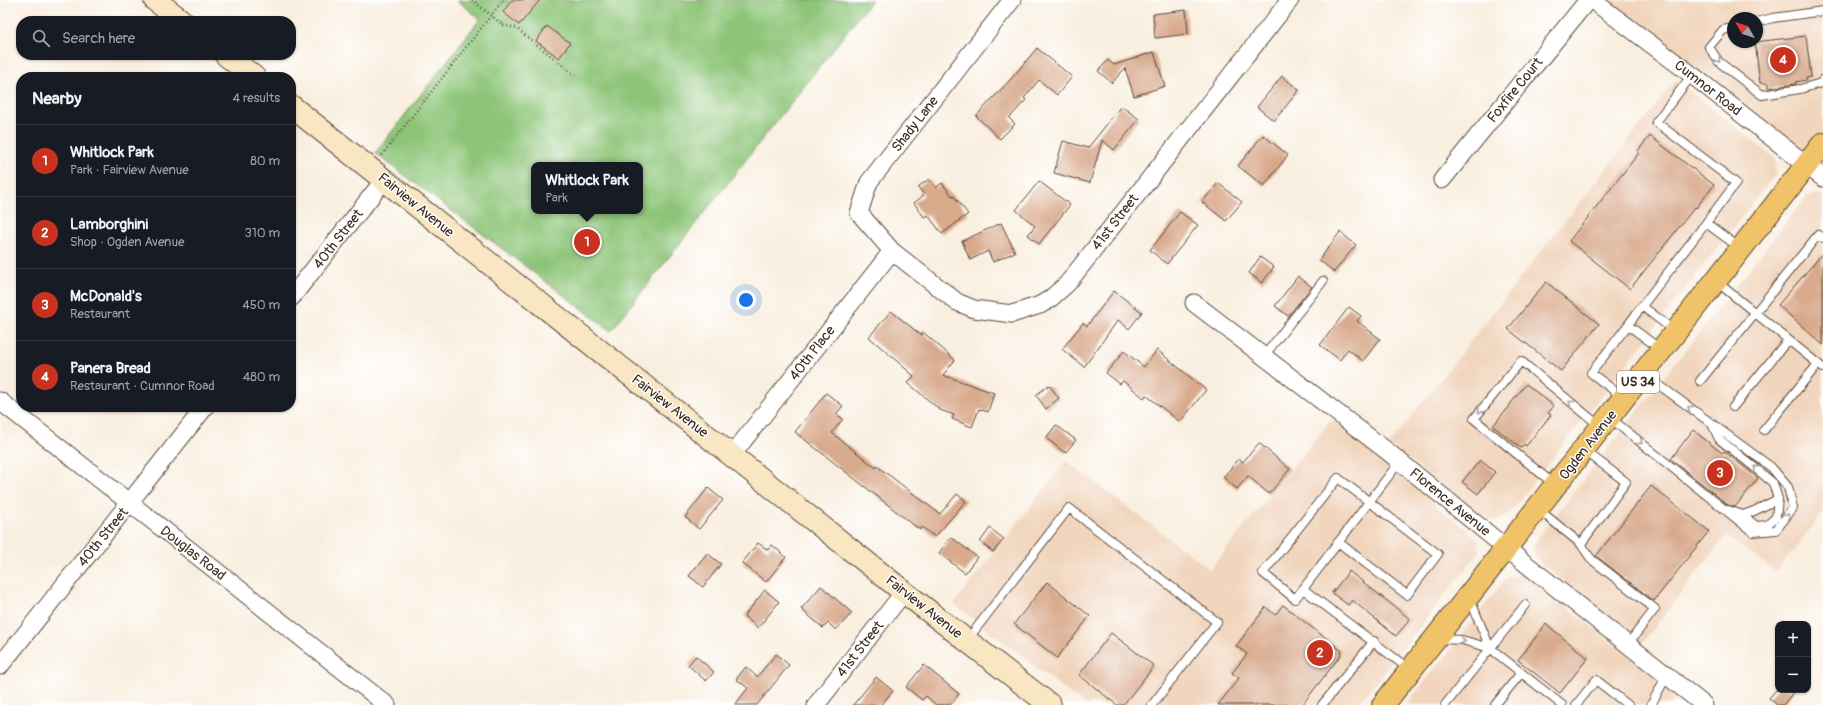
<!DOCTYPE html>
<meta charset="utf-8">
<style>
body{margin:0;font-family:Pangolin,sans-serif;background:#242831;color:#f1f3f6}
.controls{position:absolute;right:12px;bottom:12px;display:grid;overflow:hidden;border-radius:8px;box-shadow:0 1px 3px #0004}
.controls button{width:36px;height:36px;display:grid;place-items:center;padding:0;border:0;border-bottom:1px solid #363941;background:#171b24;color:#f1f3f6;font:20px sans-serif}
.compass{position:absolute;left:1727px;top:12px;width:36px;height:36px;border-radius:50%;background:#171b24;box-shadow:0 1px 3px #0004;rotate:310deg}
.you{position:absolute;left:746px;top:300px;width:14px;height:14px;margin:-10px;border:3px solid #fff;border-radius:50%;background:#1a73e8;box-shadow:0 0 0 6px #1a73e833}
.badge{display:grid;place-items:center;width:26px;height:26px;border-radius:50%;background:#c8321e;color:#fff;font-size:13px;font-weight:700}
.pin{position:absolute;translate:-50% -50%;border:2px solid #fff;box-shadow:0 1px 4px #0006}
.popup{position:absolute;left:531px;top:162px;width:112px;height:52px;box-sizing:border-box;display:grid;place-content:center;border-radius:8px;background:#171b24;filter:drop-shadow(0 1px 3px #0005);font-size:13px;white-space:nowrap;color:#9ea1a6}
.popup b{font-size:15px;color:#f1f3f6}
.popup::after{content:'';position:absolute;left:50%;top:100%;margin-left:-8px;border:8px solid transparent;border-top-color:#171b24}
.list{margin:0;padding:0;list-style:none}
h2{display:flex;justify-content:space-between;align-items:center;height:52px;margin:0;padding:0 16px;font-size:17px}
h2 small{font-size:13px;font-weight:400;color:#9ea1a6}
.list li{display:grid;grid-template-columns:26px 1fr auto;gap:12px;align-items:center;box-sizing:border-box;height:72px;padding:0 16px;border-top:1px solid #363941}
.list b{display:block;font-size:15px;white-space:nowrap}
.list p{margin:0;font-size:13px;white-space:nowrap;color:#9ea1a6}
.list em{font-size:13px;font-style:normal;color:#9ea1a6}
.icon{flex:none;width:22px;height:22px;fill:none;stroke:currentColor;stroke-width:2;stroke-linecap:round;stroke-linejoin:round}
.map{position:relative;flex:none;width:1823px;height:705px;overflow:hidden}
.search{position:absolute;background:#171b24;box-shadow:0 1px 3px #0004;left:16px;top:16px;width:280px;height:44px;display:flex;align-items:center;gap:10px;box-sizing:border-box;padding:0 14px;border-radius:16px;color:#9ea1a6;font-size:15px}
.panel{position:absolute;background:#171b24;box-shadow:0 1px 3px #0004;left:16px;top:72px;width:280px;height:340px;border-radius:16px}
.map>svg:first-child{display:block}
.built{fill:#f1d5bd;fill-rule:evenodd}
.green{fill:#8dc578;stroke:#64784b;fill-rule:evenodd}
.building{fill:#d8a98b}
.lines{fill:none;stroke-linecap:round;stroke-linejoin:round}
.lane-casing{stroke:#58483b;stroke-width:10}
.street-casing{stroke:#58483b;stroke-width:19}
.secondary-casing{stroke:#58483b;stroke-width:24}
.primary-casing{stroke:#58483b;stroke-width:24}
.path{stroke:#58483b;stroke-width:2.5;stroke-dasharray:1 3;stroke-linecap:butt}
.lane{stroke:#fff;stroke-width:8}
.street{stroke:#fff;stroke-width:17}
.secondary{stroke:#f9e7c3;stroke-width:22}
.primary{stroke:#f1c369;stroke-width:22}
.oneway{stroke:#a79f9a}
.labels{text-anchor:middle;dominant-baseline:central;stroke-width:3;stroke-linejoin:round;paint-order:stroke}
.shield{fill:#fff;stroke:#766a62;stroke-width:1}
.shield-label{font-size:13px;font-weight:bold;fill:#3b2a1e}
.street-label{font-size:14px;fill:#3b2a1e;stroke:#fff}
</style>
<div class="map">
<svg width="1823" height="705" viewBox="0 0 1823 705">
<rect width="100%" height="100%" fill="#fff"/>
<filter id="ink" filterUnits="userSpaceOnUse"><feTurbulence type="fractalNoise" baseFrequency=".025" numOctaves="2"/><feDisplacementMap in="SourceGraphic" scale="8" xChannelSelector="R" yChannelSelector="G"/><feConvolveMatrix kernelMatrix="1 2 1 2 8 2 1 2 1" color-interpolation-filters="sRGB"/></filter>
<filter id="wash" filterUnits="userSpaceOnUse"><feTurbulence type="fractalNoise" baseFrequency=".012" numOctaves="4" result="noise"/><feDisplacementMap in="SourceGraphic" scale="16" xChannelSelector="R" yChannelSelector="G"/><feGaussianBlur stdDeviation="0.9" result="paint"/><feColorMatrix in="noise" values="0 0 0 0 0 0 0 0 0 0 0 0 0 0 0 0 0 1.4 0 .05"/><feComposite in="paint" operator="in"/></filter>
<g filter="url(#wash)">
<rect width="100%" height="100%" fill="#f9efe0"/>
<!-- built -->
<path class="built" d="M1592 0H1823V153L1808 173ZM1733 18H1757V42H1733Z
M1676 80 1772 156 1775 160 1776 173 1508 515 1497 521 1488 520 1389 445Z
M1818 194 1823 196V513L1776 572 1726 536 1642 643 1543 565 1534 556 1533 549 1537 539 1792 215 1807 196Z
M1332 419 1473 535 1479 542V552L1358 705H1085L954 604 1066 461 1210 569Z
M1519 573H1525L1678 695 1670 705H1406L1506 579Z"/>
<!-- green -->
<path class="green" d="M457 0H872L611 331 375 153 480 19ZM534 165H640V211H534Z"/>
<g id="blocks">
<!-- building -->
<path class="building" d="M512 0H540L519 25 503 12Z
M1186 10 1188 34 1155 38 1153 14Z
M547 26 570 43 559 58 536 41Z
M1806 36 1811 77 1806 78 1807 80 1795 82 1796 84 1768 88V83H1760L1755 42Z
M1037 48 1072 77 1057 95 1039 80 1024 98 1026 100 1009 118 1015 124 1000 139 976 116 1011 79Z
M1154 52 1165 86 1134 96 1125 68 1112 83 1098 71 1108 60 1114 65Z
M1282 76 1299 90 1274 121 1257 107Z
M1121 106 1139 119 1114 150 1102 140 1090 183 1054 173 1063 141 1088 148Z
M1263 135 1288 155 1264 186 1238 166Z
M1650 136 1714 185 1696 208 1695 207 1630 289 1569 241 1639 153 1637 152Z
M929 179 936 188 942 183 952 196 953 195 968 214 942 234 928 215 924 217 914 203 924 195 918 187Z
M1039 181 1070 205 1039 244 1028 235 1035 226 1016 210Z
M1218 183 1242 202 1226 221 1202 202Z
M1180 212 1198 225 1167 264 1150 250Z
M1001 223 1015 252 993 262 988 251 970 260 962 241Z
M1340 232 1356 245 1334 272 1319 260Z
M1823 253V345L1778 305Z
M1260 257 1274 267 1262 283 1249 273Z
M1298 276 1312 287 1288 316 1275 306Z
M1546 282 1599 324 1561 371 1508 329Z
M1114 291 1142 312 1129 329 1118 320 1084 367 1062 349 1083 323 1087 326Z
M1349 307 1361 316 1357 321 1380 339 1363 361 1348 349 1340 360 1320 345Z
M891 311 921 335 923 332 955 360 943 375 994 393 988 412 979 409 972 427 952 419 954 415 940 410 908 383 914 376 869 337Z
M1157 350 1206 390 1180 422 1146 395 1144 398 1123 381 1120 384 1106 373 1124 351 1144 367Z
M1526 384 1554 406 1548 413 1551 415 1526 446 1524 444 1521 448 1493 426Z
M1049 385 1059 398 1046 409 1036 395Z
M826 393 843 406 836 414 843 419 832 433 876 468 877 466 940 514 957 494 966 501 935 537 922 527 920 530 795 432Z
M1056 425 1076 440 1065 453 1046 438Z
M1693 430 1722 453 1724 451 1758 478 1735 507 1728 505 1671 459Z
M1259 443 1290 469 1269 494 1248 476 1237 489 1223 477 1239 459 1243 462Z
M1480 460 1495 472 1478 494 1462 482Z
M1651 486 1709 531 1654 601 1596 556Z
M708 488 723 500 699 529 685 517Z
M990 528 1004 539 993 552 980 542Z
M951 537 977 557 965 573 939 553Z
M758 543 768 550 772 545 786 557 766 582 742 563Z
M707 553 721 564 703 587 689 576Z
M1349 571 1410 619 1396 636 1352 600 1348 605 1332 593Z
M1047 582 1090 616 1057 658 1014 624Z
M821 586 852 613 836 630 828 623 823 628 801 609Z
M765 590 779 602 758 628 744 616Z
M1283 605 1342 651 1340 654 1341 655 1302 705H1218L1239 678 1232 673 1247 654 1236 646 1266 607 1275 615Z
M1546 624 1588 658 1560 693 1518 660Z
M1111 633 1154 666 1123 705H1117L1079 675Z
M776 654 789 665 757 705H735L748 688 736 679 746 667 757 677Z
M696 656 714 672 706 681 688 665Z
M924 665 959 694 950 705H936L926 696 922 700 906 687Z
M876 677 893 691 881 705H853Z
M1776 690H1795L1783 705H1777L1769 698Z"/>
</g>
</g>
<g filter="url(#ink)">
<use href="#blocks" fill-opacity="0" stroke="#58483b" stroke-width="1"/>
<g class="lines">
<defs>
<path id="lane" d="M1757 22 1773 18 1823 11
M1733 28 1723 30 1709 47 1719 62 1762 95 1800 89 1821 83 1823 80
M1692 75 1656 122 1736 183 1706 223
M1717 282 1823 368
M1642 306 1706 223 1740 248
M1628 325 1642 306 1676 332
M1264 356 1323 281
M1700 381 1818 235 1823 238
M1624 398 1591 373 1628 325 1660 349
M1733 407 1788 340
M1610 418 1753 532 1776 530 1793 508 1788 487 1771 467 1644 374
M1712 424 1719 439 1754 467 1773 483 1778 499 1776 517 1767 525 1756 526 1743 515 1728 510
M1764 430 1818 364
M1400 461 1303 589 1409 669
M1555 485 1474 419 1521 361 1601 427
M1538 509 1581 544 1626 482 1584 450
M1743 515 1754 511 1778 499
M1581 544 1591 559 1655 609 1628 644
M1303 589 1295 599 1263 573 1338 478 1438 554 1407 595 1338 542
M1470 599 1490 648
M968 639 1069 508 1217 622 1152 705
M1440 639 1462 640 1490 648 1562 705
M1322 705 1374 641
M1445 705 1525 605
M1495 705 1521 673
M1576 705 1596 680 1628 705
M1651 705 1667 675"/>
<path id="street" d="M1012 0 869 182 859 213 892 251 957 302 974 309 1012 314 1040 305 1050 299 1067 284 1290 0
M1592 0 1692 75 1823 178
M1442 180 1588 0
M291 298 384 180
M1194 303 1387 451 1507 549 1704 705
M0 401 387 705
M732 455 892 251
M0 666 205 407
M816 705 904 592"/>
<path id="secondary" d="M155 0 182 21
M226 55 254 77
M291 106 904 592 1050 705"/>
<path id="primary" d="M1383 705 1823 144"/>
</defs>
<!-- lane casing -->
<use href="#lane" class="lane-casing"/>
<!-- street casing -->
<use href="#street" class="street-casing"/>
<!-- secondary casing -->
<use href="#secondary" class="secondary-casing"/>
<!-- primary casing -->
<use href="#primary" class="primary-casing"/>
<!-- path -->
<path class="path" d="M472 0 503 25 516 28 575 75
M382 155 503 0"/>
<!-- lane -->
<use href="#lane" class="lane"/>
<!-- street -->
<use href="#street" class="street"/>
<!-- secondary -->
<use href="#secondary" class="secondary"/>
<!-- primary -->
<use href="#primary" class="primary"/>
</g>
<!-- one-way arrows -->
<defs><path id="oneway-chevron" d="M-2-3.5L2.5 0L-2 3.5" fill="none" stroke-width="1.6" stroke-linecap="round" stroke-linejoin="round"/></defs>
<g class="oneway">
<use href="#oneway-chevron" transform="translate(1718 60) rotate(49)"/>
<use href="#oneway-chevron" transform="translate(1571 403) rotate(-141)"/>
<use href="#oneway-chevron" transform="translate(1690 408) rotate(-144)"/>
<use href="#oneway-chevron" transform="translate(1480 411) rotate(129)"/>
<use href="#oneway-chevron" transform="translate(1640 442) rotate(39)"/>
<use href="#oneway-chevron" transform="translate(1756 468) rotate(-139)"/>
<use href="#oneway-chevron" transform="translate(1787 516) rotate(-53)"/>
<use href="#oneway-chevron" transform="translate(1463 641) rotate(12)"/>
</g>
</g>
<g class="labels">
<!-- shield labels -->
<rect class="shield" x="1617" y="371" width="42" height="22" rx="3"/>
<g class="shield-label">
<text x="1638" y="382">US 34</text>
</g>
<!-- street labels -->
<g class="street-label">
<text transform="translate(1708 88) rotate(38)">Cumnor Road</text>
<text transform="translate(1515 90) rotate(-51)">Foxfire Court</text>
<text transform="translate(915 124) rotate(-52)">Shady Lane</text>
<text transform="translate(416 205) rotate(39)">Fairview Avenue</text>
<text transform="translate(1115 222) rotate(-52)">41st Street</text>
<text transform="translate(338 239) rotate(-52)">40th Street</text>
<text transform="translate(812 353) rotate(-52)">40th Place</text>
<text transform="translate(670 406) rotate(38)">Fairview Avenue</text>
<text transform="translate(1588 445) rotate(-52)">Ogden Avenue</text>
<text transform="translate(1450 502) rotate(39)">Florence Avenue</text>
<text transform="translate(103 537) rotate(-51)">40th Street</text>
<text transform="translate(193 553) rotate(38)">Douglas Road</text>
<text transform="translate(924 607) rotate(38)">Fairview Avenue</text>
<text transform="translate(860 649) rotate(-52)">41st Street</text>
</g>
</g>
</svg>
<div class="controls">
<button>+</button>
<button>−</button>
</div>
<svg class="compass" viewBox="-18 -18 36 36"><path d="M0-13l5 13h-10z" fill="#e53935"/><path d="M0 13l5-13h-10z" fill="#9ea1a6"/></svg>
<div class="you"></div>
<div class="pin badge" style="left:587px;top:242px">1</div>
<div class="popup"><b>Whitlock Park</b>Park</div>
<div class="pin badge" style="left:1320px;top:653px">2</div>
<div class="pin badge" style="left:1720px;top:473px">3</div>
<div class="pin badge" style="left:1783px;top:60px">4</div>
<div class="search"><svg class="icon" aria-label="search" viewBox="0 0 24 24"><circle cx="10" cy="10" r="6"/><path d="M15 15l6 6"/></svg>Search here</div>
<section class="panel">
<h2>Nearby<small>4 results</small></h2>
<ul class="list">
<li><span class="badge">1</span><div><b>Whitlock Park</b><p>Park · Fairview Avenue</p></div><em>80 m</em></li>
<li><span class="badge">2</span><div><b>Lamborghini</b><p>Shop · Ogden Avenue</p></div><em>310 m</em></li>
<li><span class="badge">3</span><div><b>McDonald's</b><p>Restaurant</p></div><em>450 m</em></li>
<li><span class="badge">4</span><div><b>Panera Bread</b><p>Restaurant · Cumnor Road</p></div><em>480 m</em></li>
</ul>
</section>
</div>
